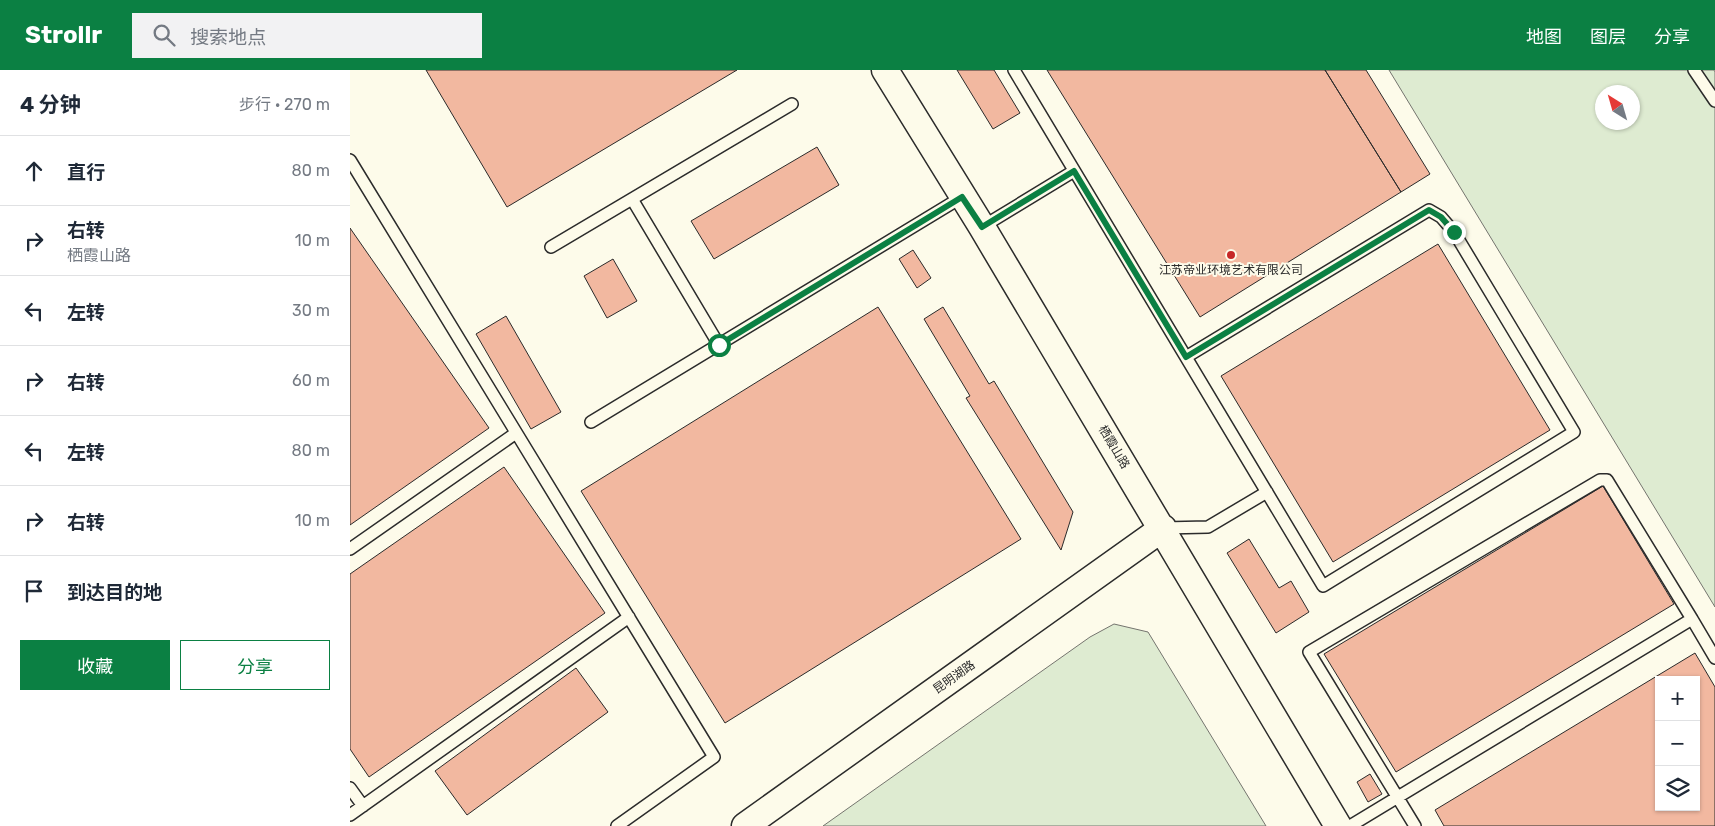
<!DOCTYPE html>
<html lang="zh">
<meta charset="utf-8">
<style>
body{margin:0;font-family:Rubik,"Noto Sans SC",sans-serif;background:#f2f2f3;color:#1f2937}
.controls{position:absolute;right:15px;bottom:15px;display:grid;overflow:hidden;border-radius:0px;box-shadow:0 1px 4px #0004}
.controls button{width:45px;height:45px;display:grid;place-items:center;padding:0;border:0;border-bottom:1px solid #e0e1e3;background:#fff;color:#1f2937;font:25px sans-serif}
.compass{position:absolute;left:1245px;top:15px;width:45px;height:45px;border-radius:50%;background:#fff;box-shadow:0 1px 4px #0004;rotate:323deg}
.stop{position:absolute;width:15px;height:15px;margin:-11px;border:4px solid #0b8043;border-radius:50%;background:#fff}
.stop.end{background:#0b8043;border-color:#fff;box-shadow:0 1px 5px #0008}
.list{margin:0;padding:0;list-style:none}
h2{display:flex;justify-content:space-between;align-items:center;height:65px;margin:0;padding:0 20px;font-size:21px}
h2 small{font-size:16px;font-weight:400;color:#747a83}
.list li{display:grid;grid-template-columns:32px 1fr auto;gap:15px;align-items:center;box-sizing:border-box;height:70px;padding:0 20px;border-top:1px solid #e0e1e3}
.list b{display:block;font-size:19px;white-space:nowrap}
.list p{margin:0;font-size:16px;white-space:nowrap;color:#747a83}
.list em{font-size:16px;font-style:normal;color:#747a83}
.actions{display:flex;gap:10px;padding:15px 20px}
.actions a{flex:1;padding:11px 0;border:1px solid #0b8043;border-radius:0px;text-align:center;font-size:18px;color:#0b8043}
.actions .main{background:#0b8043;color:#fff}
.icon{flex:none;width:28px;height:28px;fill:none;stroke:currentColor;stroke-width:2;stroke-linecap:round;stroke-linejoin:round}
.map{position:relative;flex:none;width:1365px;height:756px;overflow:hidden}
header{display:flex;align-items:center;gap:30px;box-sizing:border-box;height:70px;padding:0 25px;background:#0b8043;color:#fff}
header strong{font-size:24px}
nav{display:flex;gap:28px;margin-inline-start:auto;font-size:18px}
.search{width:350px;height:45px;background:#f2f2f3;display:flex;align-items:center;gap:12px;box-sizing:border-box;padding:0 18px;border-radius:0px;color:#747a83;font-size:19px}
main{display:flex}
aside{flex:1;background:#fff}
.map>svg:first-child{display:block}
.green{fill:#deebd1;stroke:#74746e;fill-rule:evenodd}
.building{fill:#f2b8a0;stroke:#2b2b2b;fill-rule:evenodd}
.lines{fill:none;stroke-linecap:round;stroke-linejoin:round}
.service-casing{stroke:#2b2b2b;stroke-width:14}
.tertiary-casing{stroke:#2b2b2b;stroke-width:29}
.service{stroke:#fdfbea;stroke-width:11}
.tertiary{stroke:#fdfbea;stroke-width:26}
.route{stroke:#0b8043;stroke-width:6}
.poi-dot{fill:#c62828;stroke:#fdfbea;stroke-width:2}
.labels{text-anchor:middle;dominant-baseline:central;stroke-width:4;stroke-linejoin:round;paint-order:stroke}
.poi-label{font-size:12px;fill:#2b2b2b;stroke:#fdfbea}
.street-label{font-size:12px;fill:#2b2b2b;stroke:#fdfbea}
</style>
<header>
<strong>Strollr</strong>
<div class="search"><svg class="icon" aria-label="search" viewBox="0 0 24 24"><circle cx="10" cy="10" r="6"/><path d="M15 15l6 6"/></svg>搜索地点</div>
<nav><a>地图</a><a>图层</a><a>分享</a></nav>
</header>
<main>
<aside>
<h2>4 分钟<small>步行 · 270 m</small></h2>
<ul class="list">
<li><svg class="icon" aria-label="ahead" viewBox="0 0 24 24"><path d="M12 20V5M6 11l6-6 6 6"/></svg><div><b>直行</b></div><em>80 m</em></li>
<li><svg class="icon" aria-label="right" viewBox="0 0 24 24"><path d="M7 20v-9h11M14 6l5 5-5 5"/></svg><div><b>右转</b><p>栖霞山路</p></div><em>10 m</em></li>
<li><svg class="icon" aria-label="left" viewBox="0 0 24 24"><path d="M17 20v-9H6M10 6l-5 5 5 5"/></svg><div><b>左转</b></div><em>30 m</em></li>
<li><svg class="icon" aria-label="right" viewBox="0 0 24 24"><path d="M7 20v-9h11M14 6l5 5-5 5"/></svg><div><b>右转</b></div><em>60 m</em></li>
<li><svg class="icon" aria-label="left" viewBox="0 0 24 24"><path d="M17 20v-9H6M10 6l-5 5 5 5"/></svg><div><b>左转</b></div><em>80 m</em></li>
<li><svg class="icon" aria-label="right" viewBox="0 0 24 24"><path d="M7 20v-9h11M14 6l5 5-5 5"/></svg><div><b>右转</b></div><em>10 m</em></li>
<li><svg class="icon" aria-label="arrive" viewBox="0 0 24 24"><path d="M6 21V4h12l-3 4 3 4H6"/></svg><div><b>到达目的地</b></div></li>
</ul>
<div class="actions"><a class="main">收藏</a><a>分享</a></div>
</aside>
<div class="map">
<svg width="1365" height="756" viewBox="0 0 1365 756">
<rect width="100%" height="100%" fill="#fdfbea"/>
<!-- green -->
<path class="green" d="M1039 0H1364L1365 2V537ZM1252 22H1282V52H1252Z
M764 554 798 562 916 756H473L740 567Z"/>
<!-- building -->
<path class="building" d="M76 0H387L157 137Z
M607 0H644L670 43 643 59Z
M697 0H975L1051 122 850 247Z
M975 0H1016L1080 104 1051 122Z
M467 77 489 115 364 189 341 151Z
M0 158 139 358 0 455Z
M1088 174 1200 360 983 492 871 306Z
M563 180 581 208 567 218 549 189Z
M263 189 287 231 257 248 234 206Z
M528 237 671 469 375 653 231 421Z
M593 237 639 314 644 311 723 442 711 480 616 328 620 326 574 249Z
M156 246 211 342 181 359 126 264Z
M154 397 255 543 19 707 0 679V504Z
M1253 416 1324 534 1046 702 974 584Z
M899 469 929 518 941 511 959 542 926 563 877 483Z
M1345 583 1365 617V756H1094L1085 740ZM1309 610H1346V737H1309Z
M226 598 258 642 117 745 85 701Z
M1020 704 1032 724 1018 732 1007 712Z"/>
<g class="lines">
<defs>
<path id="service" d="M664 0 973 516 1224 362 1104 162 1091 147 1079 140 836 287
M1344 0 1365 31
M0 90 364 687 267 756
M282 129 369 275
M632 157 724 101
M201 177 442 34
M241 352 612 127
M813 458 858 457 917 422
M0 479 166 363
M0 718 13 736
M0 745 279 547
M1000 756 1342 549 1365 588
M1065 756 959 582 1250 410H1257L1342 549"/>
<path id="tertiary" d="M535 0 632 157 988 756
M395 756 813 458"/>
</defs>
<!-- service casing -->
<use href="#service" class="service-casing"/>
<!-- tertiary casing -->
<use href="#tertiary" class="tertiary-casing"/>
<!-- service -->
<use href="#service" class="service"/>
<!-- tertiary -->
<use href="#tertiary" class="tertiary"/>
</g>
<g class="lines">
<!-- route -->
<path class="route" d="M369 275 612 127 632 157 724 101 836 287 1079 140 1091 147 1104 162"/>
</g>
<!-- markers -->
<circle class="poi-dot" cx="881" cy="185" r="5"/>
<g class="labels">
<!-- poi labels -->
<g class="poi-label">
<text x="881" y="200">江苏帝业环境艺术有限公司</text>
</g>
<!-- street labels -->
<g class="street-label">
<text transform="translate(764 377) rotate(59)">栖霞山路</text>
<text transform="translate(604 607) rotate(-35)">昆明湖路</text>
</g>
</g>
</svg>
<div class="controls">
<button>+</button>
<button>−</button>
<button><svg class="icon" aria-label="layers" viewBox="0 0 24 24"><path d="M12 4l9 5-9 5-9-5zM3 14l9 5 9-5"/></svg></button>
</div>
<svg class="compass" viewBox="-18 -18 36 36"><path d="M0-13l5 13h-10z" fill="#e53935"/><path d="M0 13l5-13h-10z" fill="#747a83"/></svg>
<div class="stop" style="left:369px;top:275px"></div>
<div class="stop end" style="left:1104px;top:162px"></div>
</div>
</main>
